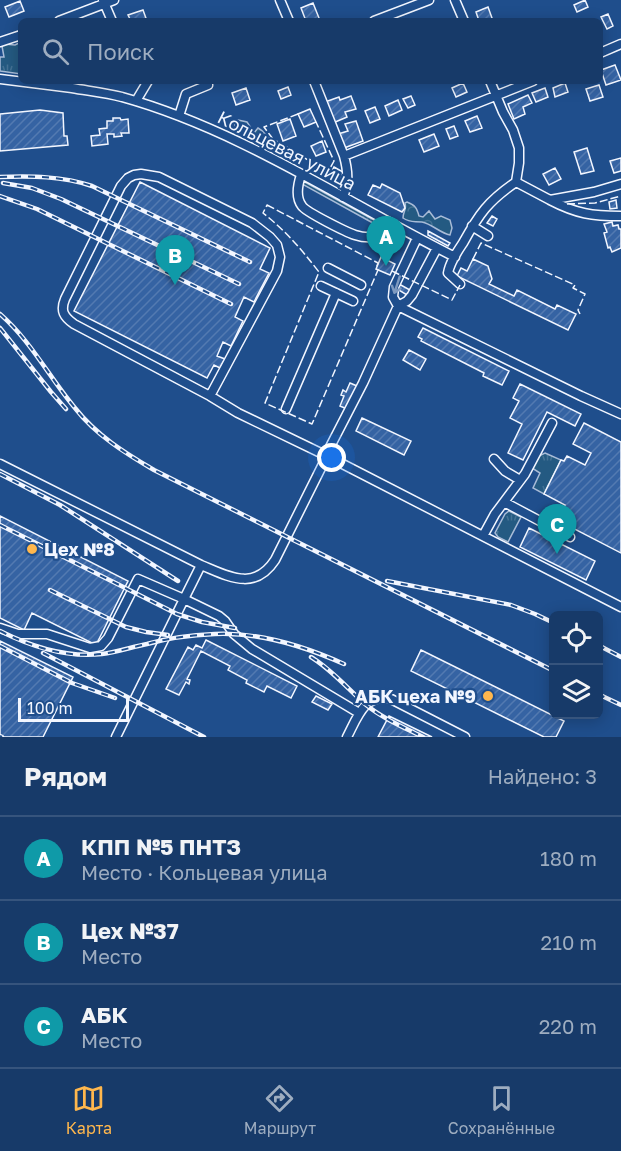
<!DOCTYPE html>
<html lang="ru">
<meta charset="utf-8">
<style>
body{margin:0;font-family:"Golos Text",sans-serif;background:#244571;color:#f1f3f6}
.controls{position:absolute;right:18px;bottom:18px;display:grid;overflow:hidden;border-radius:9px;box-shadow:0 3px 15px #0003}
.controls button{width:54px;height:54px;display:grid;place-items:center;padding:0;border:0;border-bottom:2px solid #36547d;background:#173a69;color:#f1f3f6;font:30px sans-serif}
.scale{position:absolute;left:18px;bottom:15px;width:111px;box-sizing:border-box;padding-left:6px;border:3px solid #f2f6ff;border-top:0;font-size:16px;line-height:21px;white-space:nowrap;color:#f2f6ff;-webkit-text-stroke:4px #1f4e8c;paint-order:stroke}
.you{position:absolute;left:332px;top:458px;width:21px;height:21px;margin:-15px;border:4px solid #fff;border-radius:50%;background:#1a73e8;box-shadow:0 0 0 9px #1a73e833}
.badge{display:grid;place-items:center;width:39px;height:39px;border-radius:50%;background:#ffb74d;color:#fff;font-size:20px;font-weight:700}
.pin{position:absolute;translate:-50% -50px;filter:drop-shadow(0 2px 3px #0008)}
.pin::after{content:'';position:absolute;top:32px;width:21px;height:18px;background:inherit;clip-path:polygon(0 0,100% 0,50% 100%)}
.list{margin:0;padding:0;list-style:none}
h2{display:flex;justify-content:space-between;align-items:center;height:78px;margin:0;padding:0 24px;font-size:26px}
h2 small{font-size:20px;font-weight:400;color:#9eadc0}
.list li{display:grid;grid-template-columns:39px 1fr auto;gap:18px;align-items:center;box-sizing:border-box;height:84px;padding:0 24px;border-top:2px solid #36547d}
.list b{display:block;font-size:22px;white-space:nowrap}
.list p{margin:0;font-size:20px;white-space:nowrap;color:#9eadc0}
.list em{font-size:20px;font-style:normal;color:#9eadc0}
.icon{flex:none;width:33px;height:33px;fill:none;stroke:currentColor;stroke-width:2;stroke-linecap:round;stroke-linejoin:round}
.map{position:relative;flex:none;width:621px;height:737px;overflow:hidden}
.search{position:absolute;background:#173a69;box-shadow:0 3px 15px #0003;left:18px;right:18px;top:18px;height:66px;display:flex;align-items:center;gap:15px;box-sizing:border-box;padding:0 21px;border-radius:9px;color:#9eadc0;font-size:22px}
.sheet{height:330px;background:#173a69}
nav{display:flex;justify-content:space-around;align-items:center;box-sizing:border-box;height:84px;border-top:2px solid #36547d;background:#173a69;font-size:16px;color:#9eadc0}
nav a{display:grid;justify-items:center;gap:3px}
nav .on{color:#ffb74d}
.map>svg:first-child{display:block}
.grass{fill:url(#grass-tufts);stroke:#a8bbd7;stroke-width:1.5}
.forest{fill:url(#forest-crowns);stroke:#a8bbd7;stroke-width:1.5}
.building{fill:url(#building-hatch);stroke:#f2f6ff;stroke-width:1.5}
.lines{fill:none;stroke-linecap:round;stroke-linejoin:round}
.minor-casing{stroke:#f2f6ff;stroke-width:11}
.minor{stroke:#1f4e8c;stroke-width:8}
.rail-casing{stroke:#f2f6ff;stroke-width:4.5}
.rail{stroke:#1f4e8c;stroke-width:2;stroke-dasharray:7;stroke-linecap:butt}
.fence{stroke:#f2f6ff;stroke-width:1.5;stroke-dasharray:8 3;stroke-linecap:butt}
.oneway{stroke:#7e9ac0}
.poi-dot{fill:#ffb74d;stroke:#1f4e8c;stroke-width:2}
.labels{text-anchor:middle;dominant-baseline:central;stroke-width:4.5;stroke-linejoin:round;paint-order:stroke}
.street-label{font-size:18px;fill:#f2f6ff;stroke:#1f4e8c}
.poi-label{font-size:18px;font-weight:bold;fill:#f2f6ff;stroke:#1f4e8c;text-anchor:start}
</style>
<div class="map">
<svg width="621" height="737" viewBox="0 0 621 737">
<defs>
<pattern id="grass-tufts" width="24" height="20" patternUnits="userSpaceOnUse" patternTransform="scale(1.5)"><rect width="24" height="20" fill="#245a82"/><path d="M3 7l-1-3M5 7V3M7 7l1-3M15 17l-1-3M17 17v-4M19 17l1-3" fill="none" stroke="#447295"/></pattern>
<pattern id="forest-crowns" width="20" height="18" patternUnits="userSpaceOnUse" patternTransform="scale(1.5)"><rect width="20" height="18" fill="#245a82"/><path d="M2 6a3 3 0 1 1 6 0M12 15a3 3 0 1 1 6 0" fill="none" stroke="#447295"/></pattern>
<pattern id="building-hatch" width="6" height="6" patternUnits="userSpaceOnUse" patternTransform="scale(1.5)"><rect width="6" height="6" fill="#3563a3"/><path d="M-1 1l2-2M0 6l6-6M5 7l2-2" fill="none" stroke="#537ab1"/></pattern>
</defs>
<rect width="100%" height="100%" fill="#1f4e8c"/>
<!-- grass -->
<path class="grass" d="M21 42V74L0 71V57H4L2 46 4 44 15 45Z
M238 120 247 122 251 128 249 131 240 132 236 129 234 122Z
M258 128C264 131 265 135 270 139 277 145 285 148 292 155 283 154 266 144 256 140L254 133Z
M303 181 385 226 382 228 302 184Z
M545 453 561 460 544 494 533 488 540 473 532 468 539 456Z
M509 511 521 517 508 542 498 537 495 533 505 514Z"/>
<!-- forest -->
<path class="forest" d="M407 202C415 205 417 208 419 216L423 217 429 211 435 219 441 216 450 220 452 228 450 235C440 233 432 224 422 222 414 221 410 223 403 218 403 212 407 209 405 203Z"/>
<!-- building -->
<path class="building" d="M585 0 588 7 577 12 574 5Z
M20 1 24 11 9 17 5 7Z
M313 3 319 18 311 21H306L301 8Z
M488 7 492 18 484 21H479L476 12Z
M143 10 147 21H131L128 15Z
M608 14 613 26 607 29 601 17Z
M615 65 621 80 606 85 601 70Z
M463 83 467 92 456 97 452 88Z
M565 83 568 92 555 97 553 88Z
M599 85 603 97 590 101 586 89Z
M288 87 291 95 281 99 278 91Z
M246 88 250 100 236 105 232 93Z
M545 88 548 97 536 102 532 93Z
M528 95 532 103 523 107 525 114 514 119 508 104Z
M351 96 356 109 345 112 347 117 333 123 325 102 339 97 340 100Z
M411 96 415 105 408 108 403 99Z
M398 100 402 110 389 116 385 106Z
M375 107 380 119 370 123 365 111Z
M310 109 316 122 304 127 298 114Z
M40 110 63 113 64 136H67L68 145 0 151V114Z
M477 116 482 128 470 132 465 121Z
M113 118H120L121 120 128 119 129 133H121L122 136 114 137V134H107L108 144 92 146 91 136 100 135 99 129 107 128V121H113Z
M290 119 296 136 283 141 277 124Z
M356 121 363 141 344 148 338 134 348 131 345 124Z
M454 126 458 136 450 139 446 129Z
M434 134 439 146 424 152 419 140Z
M322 141 326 152 316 156 311 146Z
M587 148 594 171 581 174 574 152Z
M621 158V171L614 173 610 161Z
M334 167 343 172 340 178 331 173Z
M555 168 561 179 549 185 543 174Z
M140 182 270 248 260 269 269 273 254 302 244 297 235 317 243 321 231 346 223 342 217 356 225 359 220 368 214 365 207 378 74 311Z
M382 184 400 193 405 208 402 212 368 195 373 185 380 188Z
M616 200 617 208 610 209 609 202Z
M492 216 497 219 493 226 487 223Z
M612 222 613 226 618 225 619 229H621V248L612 252 610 247 608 248 604 233 607 232 604 224Z
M428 231 450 243 448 246 428 235Z
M381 257 395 264 390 275 376 269Z
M473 259 488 266 492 279 489 284 514 296 517 290 555 309 557 305 576 314 568 330 457 276 461 268 467 271Z
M399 284 410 290 407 295 397 289Z
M423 328 509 371 502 385 483 376 484 373 421 341 422 339 418 337Z
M409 350 426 359 420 370 403 360Z
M350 383 357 386 347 409 340 406 344 396 341 395 343 390 346 392Z
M520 384 581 414 575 426 547 412 523 460 508 453 522 424 510 418 519 401 513 398Z
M362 418 411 441 404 455 356 431Z
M584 423 621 442V553L557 520 565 505 544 494 561 460 564 461 567 456 585 465 591 453 573 444Z
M0 516 128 581 96 645 32 613 24 630 0 618Z
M529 528 595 561 586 580 520 547Z
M206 640 297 686 291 698 267 686 264 692 246 683 247 680 228 670 230 666 201 651 187 679 190 680 189 684 186 682 179 695 166 689 188 647 193 650 196 645 202 648Z
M0 641 73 677 43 737H0Z
M421 650 564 721 556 737H544L411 671Z
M316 696 332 704 328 710 312 702Z
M389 716 432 737H378Z"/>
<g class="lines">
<defs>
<path id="minor" d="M103 0 112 21
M280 0 289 21
M455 0 464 21
M59 21 114 0
M374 21 429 0
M0 42 21 35
M600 53 621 44
M0 79C24 82 48 85 72 88 89 91 106 93 122 97 241 130 345 202 455 257
M314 81 344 156C348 171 349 182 343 197
M490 81 503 112 513 130 519 148V163L516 182
M136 101 148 81
M179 116 186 94 208 85
M344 156 533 81
M301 175C298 184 295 197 302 206 306 212 346 232 355 235 361 237 367 238 374 237 382 236 387 230 393 225
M516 182 550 200 594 192 621 184
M550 200C577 214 592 216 621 216
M472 226 488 236
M417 238 394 287 393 297 398 306 581 396 621 414
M328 268 361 285
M460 284 448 273C450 262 457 252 463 243 479 214 488 201 516 182
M321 286 353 301
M210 396 74 324C64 317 60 311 65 299L121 186 128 178 134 175 141 174 159 177 252 223 270 237 277 245 280 257 277 271 210 396 238 413 327 456 621 607
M286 409 336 293
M494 459 505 471 520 480
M0 464 201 565C228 576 254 592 275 560L327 456 331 445 363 383 398 306 407 301 412 295 437 248
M504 502 570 537
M483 536 495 514 525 474 552 423
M201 565 184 599 219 616 225 621 234 634 252 649 359 713
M0 628 18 634H47L90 648 101 646 108 638 138 579 184 599 116 737
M347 737C357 718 365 692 391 699L465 737"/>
</defs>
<!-- minor casing -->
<use href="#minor" class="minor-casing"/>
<!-- minor -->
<use href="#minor" class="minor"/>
<defs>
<path id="rail" d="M0 177C32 176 62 176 92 186L250 262
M3 183 32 188 61 199 239 284
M0 196 37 209 231 304
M0 314C31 341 49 377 75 408 96 435 125 453 154 470L554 671
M0 328 51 392 66 409
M0 474 60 505 178 581
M0 525 177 614 202 622 235 628
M387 581 511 605 535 614 554 623
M50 590 126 627 146 632 168 635
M0 631C32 647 66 658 102 654 117 652 132 647 147 644 168 638 192 635 215 634 259 632 304 646 344 664
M598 645 621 657
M0 646 72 683 115 698
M43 653 204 737
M311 657C332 670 347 688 365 704 382 718 403 727 423 737
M598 694 621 705
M0 736 2 737"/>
</defs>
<!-- rail casing -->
<use href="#rail" class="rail-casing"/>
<!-- rail -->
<use href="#rail" class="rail"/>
<!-- fence -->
<path class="fence" d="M298 114 264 127 273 139 328 172 334 161 316 122
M567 204 595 203 621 196
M267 205 378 263 376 269 378 270 312 424 265 403 319 272C301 249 287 232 263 213Z
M473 259 481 243 575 285 573 288 585 294 578 310 580 314
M392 271 452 300 460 285"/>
</g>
<!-- one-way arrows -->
<defs><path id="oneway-shaft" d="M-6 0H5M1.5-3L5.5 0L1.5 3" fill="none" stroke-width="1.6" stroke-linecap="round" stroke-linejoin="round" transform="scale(1.5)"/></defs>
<use class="oneway" href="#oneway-shaft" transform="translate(397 285) rotate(108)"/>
<!-- markers -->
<g class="poi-dot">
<circle cx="32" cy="549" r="6"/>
<circle cx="488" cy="696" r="6"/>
</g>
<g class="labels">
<!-- street labels -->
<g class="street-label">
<text transform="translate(287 150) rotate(27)">Кольцевая улица</text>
</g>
<!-- poi labels -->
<g class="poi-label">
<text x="44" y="549">Цех №8</text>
<text x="476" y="696" text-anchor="end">АБК цеха №9</text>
</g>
</g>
</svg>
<div class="controls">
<button><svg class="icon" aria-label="locate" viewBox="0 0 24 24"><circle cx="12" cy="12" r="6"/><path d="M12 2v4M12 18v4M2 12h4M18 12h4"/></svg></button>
<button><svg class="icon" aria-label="layers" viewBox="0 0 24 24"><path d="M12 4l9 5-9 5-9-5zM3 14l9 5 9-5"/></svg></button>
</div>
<div class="scale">100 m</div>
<div class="you"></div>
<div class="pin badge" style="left:386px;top:266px;background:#0f9aa8">A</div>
<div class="pin badge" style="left:175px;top:285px;background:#0f9aa8">B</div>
<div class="pin badge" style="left:557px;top:554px;background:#0f9aa8">C</div>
<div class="search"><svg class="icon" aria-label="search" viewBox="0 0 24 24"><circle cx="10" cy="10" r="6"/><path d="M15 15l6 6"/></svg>Поиск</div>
</div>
<section class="sheet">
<h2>Рядом<small>Найдено: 3</small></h2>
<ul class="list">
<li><span class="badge" style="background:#0f9aa8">A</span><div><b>КПП №5 ПНТЗ</b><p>Место · Кольцевая улица</p></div><em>180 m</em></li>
<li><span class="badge" style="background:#0f9aa8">B</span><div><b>Цех №37</b><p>Место</p></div><em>210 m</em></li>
<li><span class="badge" style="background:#0f9aa8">C</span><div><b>АБК</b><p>Место</p></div><em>220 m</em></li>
</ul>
</section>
<nav>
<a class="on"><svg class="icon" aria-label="map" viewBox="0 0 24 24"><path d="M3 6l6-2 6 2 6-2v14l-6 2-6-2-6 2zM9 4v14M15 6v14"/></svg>Карта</a>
<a><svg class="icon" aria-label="directions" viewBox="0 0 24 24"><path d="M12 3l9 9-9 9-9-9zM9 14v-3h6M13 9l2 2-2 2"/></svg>Маршрут</a>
<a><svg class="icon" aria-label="saved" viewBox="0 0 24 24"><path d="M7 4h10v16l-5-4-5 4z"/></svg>Сохранённые</a>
</nav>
